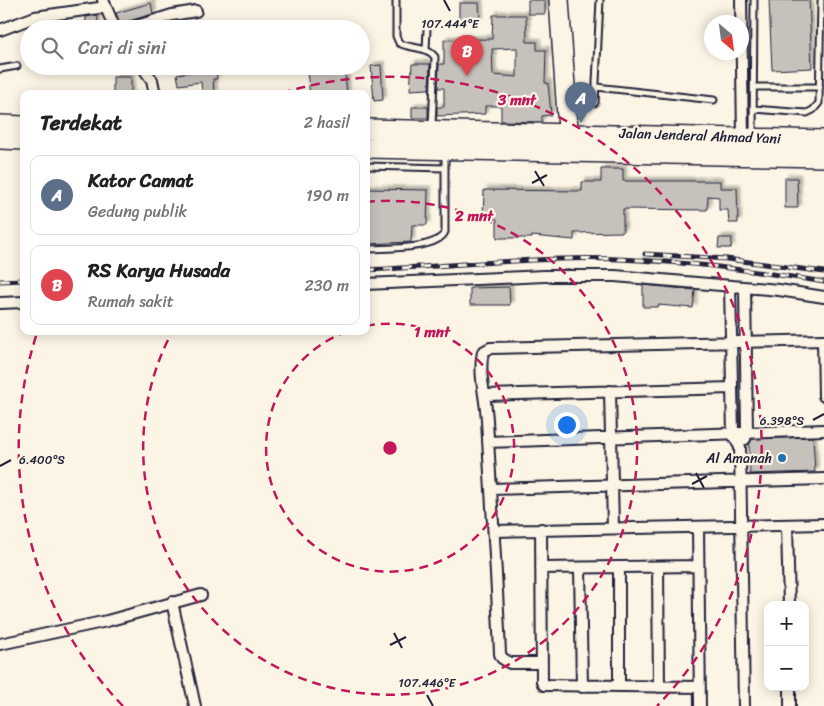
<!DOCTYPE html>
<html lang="id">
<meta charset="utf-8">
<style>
body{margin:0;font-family:Sriracha,sans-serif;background:#f6f6f6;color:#222}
.controls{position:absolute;right:15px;bottom:15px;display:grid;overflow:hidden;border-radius:10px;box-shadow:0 2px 12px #0003}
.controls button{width:45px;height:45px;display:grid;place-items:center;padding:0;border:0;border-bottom:1px solid #e0e0e0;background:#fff;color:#222;font:25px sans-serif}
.compass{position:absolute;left:704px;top:15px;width:45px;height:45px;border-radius:50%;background:#fff;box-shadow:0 2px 12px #0003;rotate:152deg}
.you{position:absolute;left:566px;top:424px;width:18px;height:18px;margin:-12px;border:4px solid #fff;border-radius:50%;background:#1a73e8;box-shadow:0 0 0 8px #1a73e833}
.badge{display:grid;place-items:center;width:32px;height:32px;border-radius:50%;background:#1f6fb2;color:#fff;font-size:16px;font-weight:700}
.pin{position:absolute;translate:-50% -41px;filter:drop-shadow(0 1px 2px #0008)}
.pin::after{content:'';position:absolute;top:26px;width:18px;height:15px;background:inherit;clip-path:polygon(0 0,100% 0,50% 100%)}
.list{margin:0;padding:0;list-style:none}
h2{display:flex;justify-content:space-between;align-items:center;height:65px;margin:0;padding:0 20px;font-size:21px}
h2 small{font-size:16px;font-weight:400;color:#767676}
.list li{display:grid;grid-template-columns:32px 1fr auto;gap:15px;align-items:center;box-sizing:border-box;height:80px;margin:0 10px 10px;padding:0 10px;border:1px solid #e0e0e0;border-radius:10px}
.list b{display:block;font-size:19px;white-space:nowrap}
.list p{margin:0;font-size:16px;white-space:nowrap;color:#767676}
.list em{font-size:16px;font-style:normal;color:#767676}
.icon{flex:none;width:28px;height:28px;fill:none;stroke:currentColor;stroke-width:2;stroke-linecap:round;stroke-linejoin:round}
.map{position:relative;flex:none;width:824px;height:706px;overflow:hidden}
.search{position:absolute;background:#fff;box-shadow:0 2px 12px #0003;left:20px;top:20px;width:350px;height:55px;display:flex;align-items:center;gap:12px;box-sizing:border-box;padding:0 18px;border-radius:28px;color:#767676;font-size:19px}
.panel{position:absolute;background:#fff;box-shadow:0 2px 12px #0003;left:20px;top:90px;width:350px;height:245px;border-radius:10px}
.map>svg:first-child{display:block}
.building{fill:#c6c1bb;stroke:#22223b;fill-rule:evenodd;filter:url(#shadow)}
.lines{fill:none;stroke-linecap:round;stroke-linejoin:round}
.lane-casing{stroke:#22223b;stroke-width:9}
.street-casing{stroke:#22223b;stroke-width:14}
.highway-casing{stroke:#22223b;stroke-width:22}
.lane{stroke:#fcf5e5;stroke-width:5}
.street{stroke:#fcf5e5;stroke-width:10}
.highway{stroke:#fcf5e5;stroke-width:19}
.rail-casing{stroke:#22223b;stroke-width:5}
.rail{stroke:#fcf5e5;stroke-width:3;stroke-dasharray:9;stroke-linecap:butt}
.ticks{fill:none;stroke:#22223b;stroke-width:2}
.ring{fill:none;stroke:#c2185b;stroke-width:2.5;stroke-dasharray:9 6}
.poi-dot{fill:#1f6fb2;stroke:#fcf5e5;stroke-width:2}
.labels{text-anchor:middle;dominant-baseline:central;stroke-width:4.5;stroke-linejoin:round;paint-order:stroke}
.street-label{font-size:14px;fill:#22223b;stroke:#fcf5e5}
.poi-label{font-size:14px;fill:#22223b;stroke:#fcf5e5;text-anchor:end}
.ticks-label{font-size:12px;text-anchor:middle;fill:#22223b;stroke:#fcf5e5;stroke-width:4.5;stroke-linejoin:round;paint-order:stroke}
.centre{fill:#c2185b;stroke:#fcf5e5;stroke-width:2.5}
.ring-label{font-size:15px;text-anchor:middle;font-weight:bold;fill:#c2185b;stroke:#fcf5e5;stroke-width:4.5;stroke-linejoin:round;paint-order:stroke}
</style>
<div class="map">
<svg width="824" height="706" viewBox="0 0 824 706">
<defs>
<filter id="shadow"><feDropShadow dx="3.5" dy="-3.5" stdDeviation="1" flood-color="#0004"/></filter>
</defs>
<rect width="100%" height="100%" fill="#fcf5e5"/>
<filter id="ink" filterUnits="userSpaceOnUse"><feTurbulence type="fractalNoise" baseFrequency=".02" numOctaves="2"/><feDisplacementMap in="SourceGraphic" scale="10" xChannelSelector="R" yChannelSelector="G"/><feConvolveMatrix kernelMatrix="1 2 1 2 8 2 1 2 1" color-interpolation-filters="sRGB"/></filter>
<g filter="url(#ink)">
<!-- building -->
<path class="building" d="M528 0H545V14H528Z
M769 0H809L812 68 772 70Z
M151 3 153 14 125 22 121 26 116 13Z
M459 3H479L480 20H459Z
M98 15 97 29H85L86 17Z
M493 15H526L527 42H537V50H546L545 83H548L551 115 542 116V122L501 121V106H485V114L437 116V107H444V88H438L439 64H444V40L492 39ZM517 48V77L493 75 492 49Z
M412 64H430L429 89 410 90Z
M381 65 383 100 374 101 371 66Z
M306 66H344L347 94H310Z
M216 68 217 79H213L214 94H202L201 82 179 85 177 74Z
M113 77H131V94H113Z
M412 107H428V118H412Z
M601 169H623V181H720V188H737L738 223H729L728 210H719V197L708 196 707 210 623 209V232L574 233V240L532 236V238H497V219H483L484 190 582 191V182H601Z
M785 178H797L798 208H785Z
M366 189 428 190 427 225H412L411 242 366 244Z
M719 238H732L731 248H718Z
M643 285 695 290 693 308 658 305V307H643Z
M509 287 510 305H470V288Z
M813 437 815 472 750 474 749 445 752 439Z"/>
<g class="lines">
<defs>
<path id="lane" d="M396 0V36L399 43C410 49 427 46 435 57L432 126
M426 50 427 29
M0 69 17 66
M596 87 714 100
M755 87H820
M595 103 600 0
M754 109 807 113 813 110 819 103 821 0
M753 135 754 0
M366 166 445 168
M366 249C385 248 437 250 445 232V153"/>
<path id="street" d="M103 0 115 29
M741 0 743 138
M127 29 172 15 196 11
M0 30 35 17 106 7
M142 66 152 80 155 94
M366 284 544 276H615L779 290 824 297
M730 286 733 435 740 447 744 706
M0 303 24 302
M823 340 824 396
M610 391 613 528
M486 395 732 388
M745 439 747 433 745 288
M488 442 824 430
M492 489 824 479
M787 526 789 605
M698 527 700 706
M541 529 542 682 544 685 700 687
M494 531 824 524
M619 567V686
M658 567 659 687
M541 568 698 566
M580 568 582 687
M172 602 195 706
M0 644 107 621 201 595
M542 663H510L502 658 500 654C497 576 491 498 487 420 486 399 478 373 483 352L490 348 824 340
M790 687V706"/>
<path id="highway" d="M559 0 569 144
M0 125 24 126
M366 129 824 140
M0 139 24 140
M366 148 824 157"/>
</defs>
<!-- lane casing -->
<use href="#lane" class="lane-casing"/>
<!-- street casing -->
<use href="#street" class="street-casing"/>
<!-- highway casing -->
<use href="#highway" class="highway-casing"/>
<!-- lane -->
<use href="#lane" class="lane"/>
<!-- street -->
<use href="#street" class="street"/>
<!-- highway -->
<use href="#highway" class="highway"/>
<defs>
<path id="rail" d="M645 254 727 259 824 272
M366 270C431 267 495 261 560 259 648 256 737 268 824 282
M0 281 24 280"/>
</defs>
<!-- rail casing -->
<use href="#rail" class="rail-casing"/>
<!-- rail -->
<use href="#rail" class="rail"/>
</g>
</g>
<!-- ticks -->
<path class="ticks" d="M444 0 450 11M535 171 544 186M532 183 547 175M813 420 824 414M0 466 11 460M696 473 704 488M692 484 707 476M394 633 402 648M390 645 406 637M427 695 433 706"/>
<!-- distance rings -->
<g class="ring">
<path d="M366 326A124 124 0 1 1 348 331"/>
<path d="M366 202A247 247 0 1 1 172 332"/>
<path d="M123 706A371 371 0 0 1 37 333M282 93A371 371 0 0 1 657 706"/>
</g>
<!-- markers -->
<circle class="poi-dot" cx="782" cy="458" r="5"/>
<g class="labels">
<!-- street labels -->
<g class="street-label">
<text transform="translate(700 136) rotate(2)">Jalan Jenderal Ahmad Yani</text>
</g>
<!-- poi labels -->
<g class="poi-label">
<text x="772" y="458">Al Amanah</text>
</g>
</g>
<g class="ticks-label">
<text x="450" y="28">107.444°E</text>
<text x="782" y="425">6.398°S</text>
<text x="42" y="464">6.400°S</text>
<text x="427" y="687">107.446°E</text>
</g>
<circle cx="390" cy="448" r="8" class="centre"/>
<g class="ring-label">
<text x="517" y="105">3 mnt</text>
<text x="474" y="221">2 mnt</text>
<text x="432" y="337">1 mnt</text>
</g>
</svg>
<div class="controls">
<button>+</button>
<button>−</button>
</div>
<svg class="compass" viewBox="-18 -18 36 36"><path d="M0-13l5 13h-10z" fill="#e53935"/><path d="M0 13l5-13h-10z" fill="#767676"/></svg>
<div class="you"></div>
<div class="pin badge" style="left:581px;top:123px;background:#5c6f8a">A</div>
<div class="pin badge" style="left:467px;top:76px;background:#e0444e">B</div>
<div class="search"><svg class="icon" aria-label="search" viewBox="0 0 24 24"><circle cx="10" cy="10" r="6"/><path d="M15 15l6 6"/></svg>Cari di sini</div>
<section class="panel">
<h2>Terdekat<small>2 hasil</small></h2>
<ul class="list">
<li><span class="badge" style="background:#5c6f8a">A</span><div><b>Kator Camat</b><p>Gedung publik</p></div><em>190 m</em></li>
<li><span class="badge" style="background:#e0444e">B</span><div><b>RS Karya Husada</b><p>Rumah sakit</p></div><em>230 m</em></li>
</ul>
</section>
</div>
